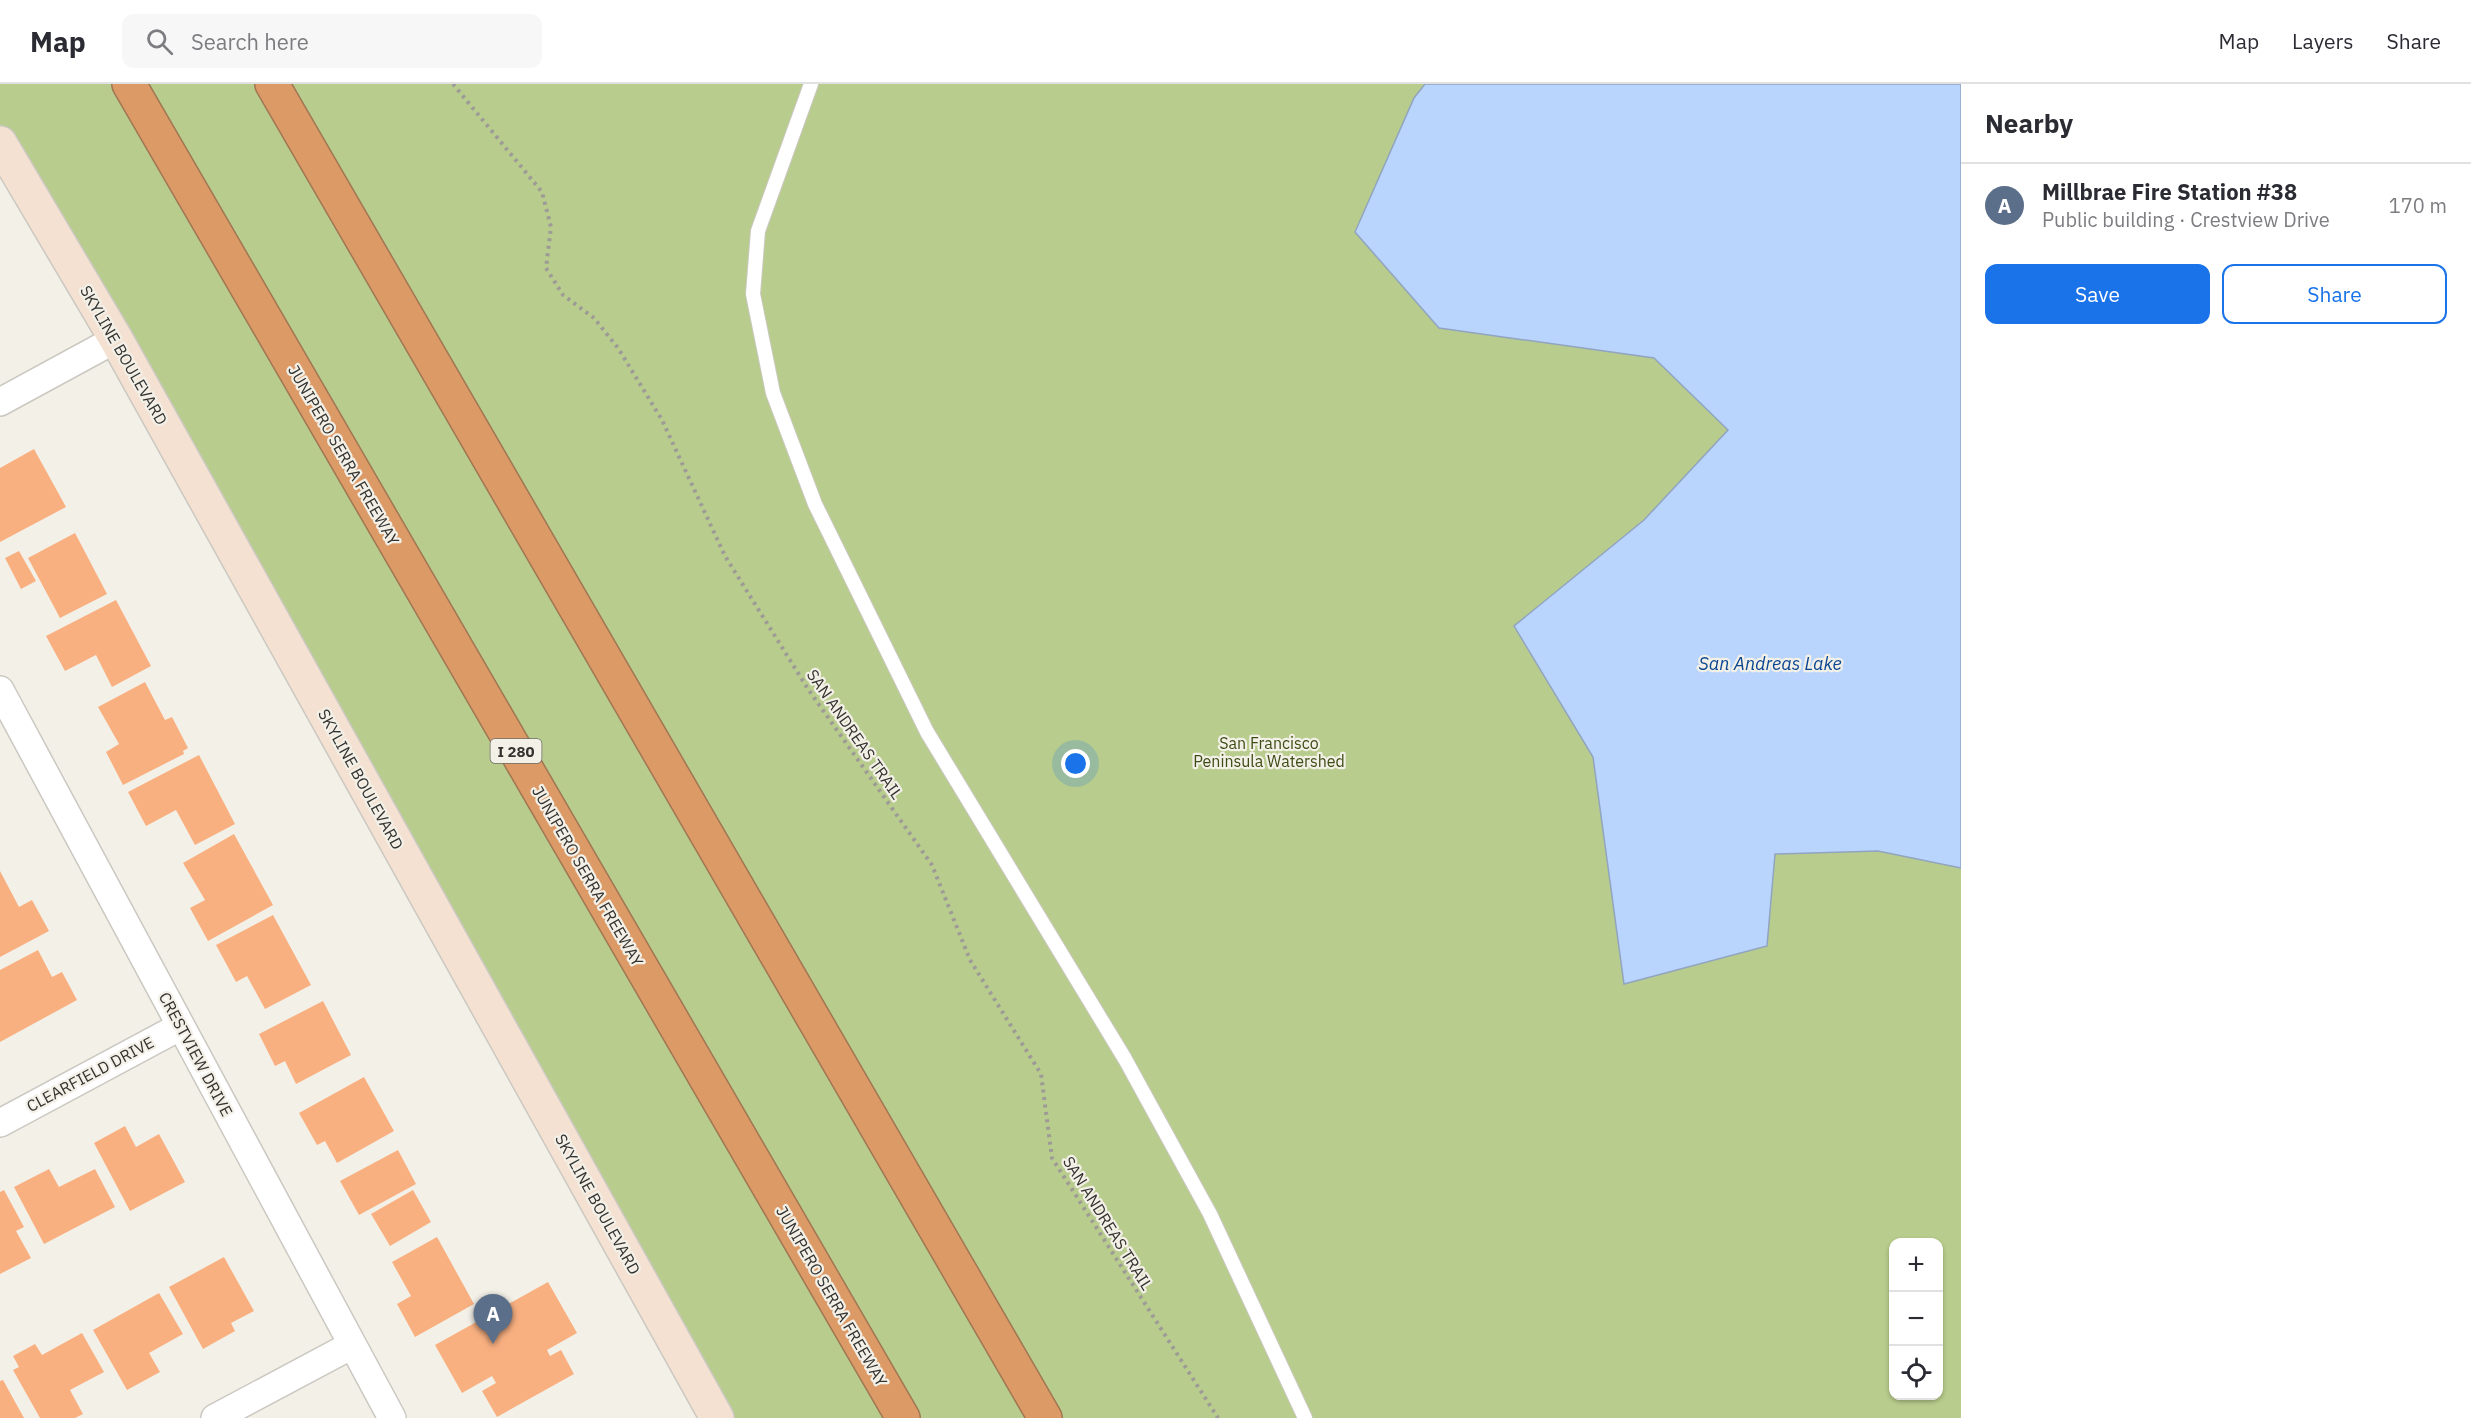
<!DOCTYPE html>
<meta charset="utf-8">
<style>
body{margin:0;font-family:"IBM Plex Sans",sans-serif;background:#f7f7f7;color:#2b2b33}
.controls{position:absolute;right:18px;bottom:18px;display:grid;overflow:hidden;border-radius:12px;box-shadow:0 2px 4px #0004}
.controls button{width:54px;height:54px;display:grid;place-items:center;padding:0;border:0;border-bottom:2px solid #e1e1e2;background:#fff;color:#2b2b33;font:30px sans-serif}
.you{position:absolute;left:1076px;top:680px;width:21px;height:21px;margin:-15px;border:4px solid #fff;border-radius:50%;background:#1a73e8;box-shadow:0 0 0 9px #1a73e833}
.badge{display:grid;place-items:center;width:39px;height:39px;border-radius:50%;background:#1a73e8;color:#fff;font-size:20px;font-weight:700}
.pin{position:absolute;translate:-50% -50px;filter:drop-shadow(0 2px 3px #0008)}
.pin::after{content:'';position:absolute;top:32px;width:21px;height:18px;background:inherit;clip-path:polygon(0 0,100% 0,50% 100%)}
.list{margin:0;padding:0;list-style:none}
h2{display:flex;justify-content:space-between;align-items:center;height:78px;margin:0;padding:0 24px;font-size:26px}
h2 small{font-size:20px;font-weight:400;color:#7c7c81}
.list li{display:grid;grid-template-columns:39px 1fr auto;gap:18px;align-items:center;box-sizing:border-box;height:84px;padding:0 24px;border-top:2px solid #e1e1e2}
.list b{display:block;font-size:22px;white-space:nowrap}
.list p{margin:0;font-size:20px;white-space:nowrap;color:#7c7c81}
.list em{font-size:20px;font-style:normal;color:#7c7c81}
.actions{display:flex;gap:12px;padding:18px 24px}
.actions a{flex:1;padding:14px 0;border:2px solid #1a73e8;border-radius:12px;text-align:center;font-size:21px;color:#1a73e8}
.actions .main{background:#1a73e8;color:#fff}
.icon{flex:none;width:33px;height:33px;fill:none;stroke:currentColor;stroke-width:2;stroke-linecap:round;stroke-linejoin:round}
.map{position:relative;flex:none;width:1961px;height:1334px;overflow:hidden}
header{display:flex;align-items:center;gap:36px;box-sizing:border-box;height:84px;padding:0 30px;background:#fff;border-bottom:2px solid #e1e1e2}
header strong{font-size:28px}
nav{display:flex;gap:33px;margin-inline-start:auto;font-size:21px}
.search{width:420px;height:54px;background:#f7f7f7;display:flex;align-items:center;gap:15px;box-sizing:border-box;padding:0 21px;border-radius:12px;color:#7c7c81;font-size:22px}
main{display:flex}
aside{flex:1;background:#fff}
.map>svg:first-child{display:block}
.green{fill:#b8cc8d;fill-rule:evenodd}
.water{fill:#b9d5fd;stroke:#91a4c0;stroke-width:1.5}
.building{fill:#f9b081}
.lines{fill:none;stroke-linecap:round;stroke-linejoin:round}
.service-casing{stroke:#cbc8c1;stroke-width:16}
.minor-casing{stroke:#cbc8c1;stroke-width:30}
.secondary-casing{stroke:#cbc8c1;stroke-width:36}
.motorway-casing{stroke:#a17653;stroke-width:36}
.path{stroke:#9e9b96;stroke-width:4;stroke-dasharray:3 4.5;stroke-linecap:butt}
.service{stroke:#fff;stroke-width:14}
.minor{stroke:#fff;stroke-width:27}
.secondary{stroke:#f4e1d1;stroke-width:33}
.motorway{stroke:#dc9a66;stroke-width:33}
.labels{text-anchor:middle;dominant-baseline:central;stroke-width:4.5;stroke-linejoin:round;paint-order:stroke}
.shield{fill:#f3f0e8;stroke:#6d6c67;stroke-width:1.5}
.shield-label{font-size:15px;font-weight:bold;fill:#343330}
.street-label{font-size:16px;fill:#343330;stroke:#f3f0e8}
.park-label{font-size:16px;fill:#3d4c13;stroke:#f3f0e8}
.water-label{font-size:18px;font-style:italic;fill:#0b4691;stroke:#f3f0e8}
</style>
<header>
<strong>Map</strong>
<div class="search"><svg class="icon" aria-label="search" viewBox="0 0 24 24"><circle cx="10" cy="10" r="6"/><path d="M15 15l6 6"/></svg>Search here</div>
<nav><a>Map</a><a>Layers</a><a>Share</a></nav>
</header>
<main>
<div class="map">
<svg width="1961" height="1334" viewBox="0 0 1961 1334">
<rect width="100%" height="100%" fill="#f3f0e8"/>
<!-- green -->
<path class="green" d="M0 0H1961V1334H721L0 59ZM1894 1158H1938V1312H1894Z"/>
<!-- water -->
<path class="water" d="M1425 0H1961V784L1878 767 1775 770 1767 862 1624 900 1593 673 1514 542 1644 436 1728 346 1654 274 1439 244 1355 148 1414 14Z"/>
<!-- building -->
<path class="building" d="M34 365 66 423 0 458V384Z
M75 449 107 510 60 534 28 474Z
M19 467 36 497 21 505 5 474Z
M116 516 151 582 112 603 96 571 65 587 46 552Z
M145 598 165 636 172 633 188 664 183 667 184 670 123 701 106 668 119 660 98 623Z
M199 671 235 740 195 761 176 726 146 742 128 708Z
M234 750 273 821 208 857 190 824 205 816 183 779Z
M0 787 19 823 32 816 49 847 0 873Z
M273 831 311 901 265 925 247 892 236 898 216 861Z
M38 866 52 893 62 888 77 916 0 958V886Z
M323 917 351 971 296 1000 285 977 275 982 259 950Z
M364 993 394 1047 337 1079 325 1057 317 1061 299 1029Z
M125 1042 136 1063 159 1050 185 1098 130 1127 94 1059Z
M398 1066 416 1100 359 1131 340 1097Z
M49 1085 59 1103 95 1085 115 1123 44 1160 14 1103Z
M4 1106 24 1143 16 1147 31 1174 0 1190V1108Z
M413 1106 431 1138 390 1162 371 1130Z
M437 1153 474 1220 415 1253 397 1220 411 1212 392 1178Z
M224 1173 254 1227 231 1239 235 1247 203 1265 169 1203Z
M548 1198 577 1249 547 1266 550 1272 561 1266 574 1290 497 1333 482 1307 496 1299 492 1292 462 1309 435 1261Z
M159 1209 183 1250 149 1269 160 1288 127 1306 93 1246Z
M82 1249 104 1288 70 1306 83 1330 75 1334H40L13 1286 19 1283 13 1272 35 1260 42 1271Z
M3 1296 24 1334H0V1297Z"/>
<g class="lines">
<defs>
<path id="service" d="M811 0 758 147 753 210 773 309 815 420 927 648 1125 975 1210 1130 1305 1334"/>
<path id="minor" d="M0 318 116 255
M0 606 392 1334
M0 1039 181 942
M215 1334 352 1261"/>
<path id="secondary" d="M0 59 116 255 717 1334"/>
<path id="motorway" d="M129 0 903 1334
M272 0 1045 1334"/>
</defs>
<!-- service casing -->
<use href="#service" class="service-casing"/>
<!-- minor casing -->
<use href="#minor" class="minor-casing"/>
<!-- secondary casing -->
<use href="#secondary" class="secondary-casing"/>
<!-- motorway casing -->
<use href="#motorway" class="motorway-casing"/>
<!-- path -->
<path class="path" d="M453 0 542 108 551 143 546 184 563 211 594 234 618 264 662 336 725 472 808 605 932 781 970 876 1041 990 1052 1074 1218 1334"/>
<!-- service -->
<use href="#service" class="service"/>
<!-- minor -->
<use href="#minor" class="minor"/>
<!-- secondary -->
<use href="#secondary" class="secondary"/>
<!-- motorway -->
<use href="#motorway" class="motorway"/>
</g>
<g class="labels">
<!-- shield labels -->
<rect class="shield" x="490.5" y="655" width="51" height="24" rx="4.5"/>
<g class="shield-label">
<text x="516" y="667">I 280</text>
</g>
<!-- street labels -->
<g class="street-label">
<text transform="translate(124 271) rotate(60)">SKYLINE BOULEVARD</text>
<text transform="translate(344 371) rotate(60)">JUNIPERO SERRA FREEWAY</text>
<text transform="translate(855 650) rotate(55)">SAN ANDREAS TRAIL</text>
<text transform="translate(361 695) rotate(61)">SKYLINE BOULEVARD</text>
<text transform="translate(588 792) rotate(60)">JUNIPERO SERRA FREEWAY</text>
<text transform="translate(196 970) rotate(62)">CRESTVIEW DRIVE</text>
<text transform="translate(90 990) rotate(-28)">CLEARFIELD DRIVE</text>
<text transform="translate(598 1120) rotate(61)">SKYLINE BOULEVARD</text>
<text transform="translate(1108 1139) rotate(58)">SAN ANDREAS TRAIL</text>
<text transform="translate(832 1212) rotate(60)">JUNIPERO SERRA FREEWAY</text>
</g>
<!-- park labels -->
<g class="park-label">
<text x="1269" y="659">San Francisco<tspan x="1269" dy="18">Peninsula Watershed</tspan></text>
</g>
<!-- water labels -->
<g class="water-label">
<text x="1770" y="579">San Andreas Lake</text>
</g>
</g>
</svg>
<div class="controls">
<button>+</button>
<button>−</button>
<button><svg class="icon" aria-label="locate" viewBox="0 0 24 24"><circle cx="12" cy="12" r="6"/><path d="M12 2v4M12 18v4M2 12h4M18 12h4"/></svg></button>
</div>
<div class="you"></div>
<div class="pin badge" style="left:493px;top:1260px;background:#5c6f8a">A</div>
</div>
<aside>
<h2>Nearby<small></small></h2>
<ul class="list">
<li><span class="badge" style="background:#5c6f8a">A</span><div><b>Millbrae Fire Station #38</b><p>Public building · Crestview Drive</p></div><em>170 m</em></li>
</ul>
<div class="actions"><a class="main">Save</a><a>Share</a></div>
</aside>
</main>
